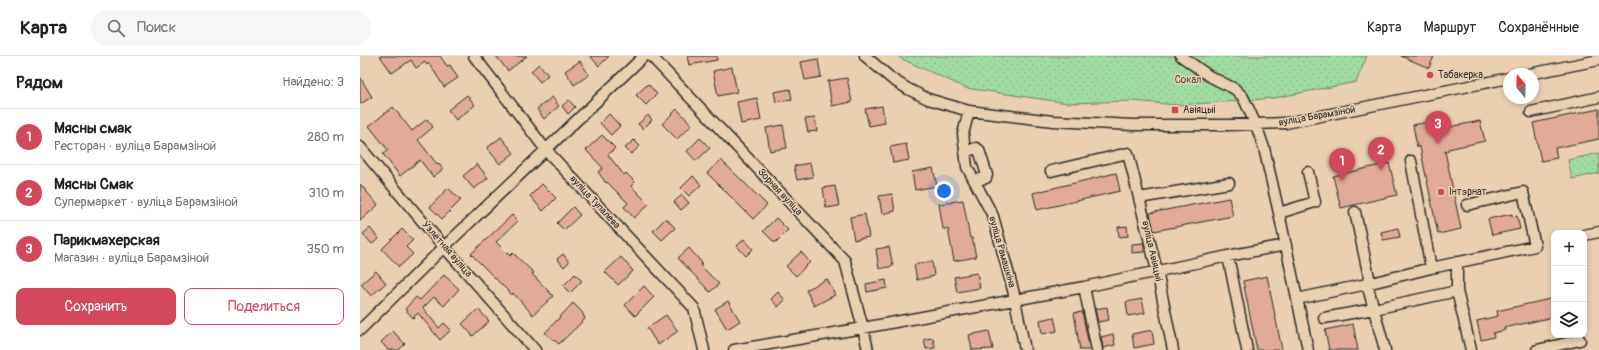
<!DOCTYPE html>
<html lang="ru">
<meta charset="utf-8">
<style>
body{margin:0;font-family:Pangolin,sans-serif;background:#f6f6f6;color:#202124}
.controls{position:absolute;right:12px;bottom:12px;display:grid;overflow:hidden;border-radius:8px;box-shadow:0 2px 6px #0003}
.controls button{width:36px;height:36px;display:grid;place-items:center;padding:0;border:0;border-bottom:1px solid #e0e0e0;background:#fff;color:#202124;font:20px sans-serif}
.compass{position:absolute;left:1143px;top:12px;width:36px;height:36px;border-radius:50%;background:#fff;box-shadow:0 2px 6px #0003;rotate:341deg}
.you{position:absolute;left:584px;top:135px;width:14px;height:14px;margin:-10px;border:3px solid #fff;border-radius:50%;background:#1a73e8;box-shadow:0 0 0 6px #1a73e833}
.badge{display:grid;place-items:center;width:26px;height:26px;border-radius:50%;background:#d1495b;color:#fff;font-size:13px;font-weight:700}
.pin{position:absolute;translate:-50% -33px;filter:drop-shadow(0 1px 2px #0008)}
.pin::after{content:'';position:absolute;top:21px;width:14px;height:12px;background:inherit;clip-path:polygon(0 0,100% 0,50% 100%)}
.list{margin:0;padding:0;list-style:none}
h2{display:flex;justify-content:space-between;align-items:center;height:52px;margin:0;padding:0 16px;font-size:17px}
h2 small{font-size:13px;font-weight:400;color:#757577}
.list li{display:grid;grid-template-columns:26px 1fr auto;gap:12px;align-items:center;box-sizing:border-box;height:56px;padding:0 16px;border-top:1px solid #e0e0e0}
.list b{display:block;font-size:15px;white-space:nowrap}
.list p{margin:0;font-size:13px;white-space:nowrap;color:#757577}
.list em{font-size:13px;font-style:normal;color:#757577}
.actions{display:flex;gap:8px;padding:12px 16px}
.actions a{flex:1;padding:9px 0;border:1px solid #d1495b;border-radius:8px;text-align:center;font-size:14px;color:#d1495b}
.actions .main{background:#d1495b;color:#fff}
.icon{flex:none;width:22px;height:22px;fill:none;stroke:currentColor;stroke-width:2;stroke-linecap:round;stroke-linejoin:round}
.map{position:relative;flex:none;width:1239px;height:294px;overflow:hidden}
header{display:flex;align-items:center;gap:24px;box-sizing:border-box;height:56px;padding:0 20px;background:#fff;border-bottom:1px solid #e0e0e0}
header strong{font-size:19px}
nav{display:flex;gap:22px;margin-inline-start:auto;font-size:14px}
.search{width:280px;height:36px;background:#f6f6f6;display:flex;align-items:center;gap:10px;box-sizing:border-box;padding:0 14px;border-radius:22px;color:#757577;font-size:15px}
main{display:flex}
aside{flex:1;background:#fff}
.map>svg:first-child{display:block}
.park{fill:url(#park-dots);stroke:#668466}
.building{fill:#e2ab97;stroke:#2b2b2b}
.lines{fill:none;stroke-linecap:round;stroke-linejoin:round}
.minor-casing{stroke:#2b2b2b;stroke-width:13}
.minor{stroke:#eacfb1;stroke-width:10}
.poi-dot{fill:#d1495b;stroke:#eacfb1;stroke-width:1.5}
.labels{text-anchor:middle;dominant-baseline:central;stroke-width:3;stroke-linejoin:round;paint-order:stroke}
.poi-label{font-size:10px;fill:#2b2b2b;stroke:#eacfb1;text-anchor:start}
.park-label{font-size:10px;fill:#3d463d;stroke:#eacfb1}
.street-label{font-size:10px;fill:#2b2b2b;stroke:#eacfb1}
</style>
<header>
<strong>Карта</strong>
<div class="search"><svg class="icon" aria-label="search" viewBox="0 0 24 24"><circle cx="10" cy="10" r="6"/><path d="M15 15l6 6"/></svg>Поиск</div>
<nav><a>Карта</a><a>Маршрут</a><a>Сохранённые</a></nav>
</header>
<main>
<aside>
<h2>Рядом<small>Найдено: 3</small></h2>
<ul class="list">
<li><span class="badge">1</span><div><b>Мясны смак</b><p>Ресторан · вуліца Барамзіной</p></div><em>280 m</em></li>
<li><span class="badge">2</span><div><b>Мясны Смак</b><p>Супермаркет · вуліца Барамзіной</p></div><em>310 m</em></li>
<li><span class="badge">3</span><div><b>Парикмахерская</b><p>Магазин · вуліца Барамзіной</p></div><em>350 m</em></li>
</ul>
<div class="actions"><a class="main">Сохранить</a><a>Поделиться</a></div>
</aside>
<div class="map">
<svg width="1239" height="294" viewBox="0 0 1239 294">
<defs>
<pattern id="park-dots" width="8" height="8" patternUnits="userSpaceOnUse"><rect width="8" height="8" fill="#a0dca2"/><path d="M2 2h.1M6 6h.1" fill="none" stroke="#8abd8c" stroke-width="1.8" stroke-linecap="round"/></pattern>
</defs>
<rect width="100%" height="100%" fill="#eacfb1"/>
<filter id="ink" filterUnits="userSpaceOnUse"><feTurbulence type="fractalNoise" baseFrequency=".025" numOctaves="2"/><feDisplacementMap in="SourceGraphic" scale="8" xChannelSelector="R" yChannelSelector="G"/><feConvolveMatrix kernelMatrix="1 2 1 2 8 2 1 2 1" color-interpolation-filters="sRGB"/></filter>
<g filter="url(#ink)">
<!-- park -->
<path class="park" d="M538 0H1007L996 26 914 42 879 45 818 49 772 45 708 47 606 32 542 3Z
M1239 97V117L1212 123 1208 104Z"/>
<!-- building -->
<path class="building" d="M20 0H80L87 10 90 9 98 22 84 31 69 7 67 9 65 6 56 12 51 4 32 17Z
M136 0H167L148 15Z
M230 0H249L239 10Z
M327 0H357V4L329 9Z
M1041 0H1074L1069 12Z
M458 3 461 21 445 24 441 6Z
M220 5 229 19 214 29 205 15Z
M179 8 188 19 180 26 171 15Z
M372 11 377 36 358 40 353 15Z
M0 21 12 41 0 48Z
M487 22 492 46 472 50 468 25Z
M288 28 297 38 286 49 276 39Z
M430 33 432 43 416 46 414 36Z
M107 39 115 49 96 64 88 54Z
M192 41 199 50 184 63 177 53Z
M397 42 401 64 381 68 377 46Z
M209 44 215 51 208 58 202 50Z
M522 50 525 67 509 70 505 53Z
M33 51 52 75 67 63 73 71 58 84 77 108 78 107 83 113 73 121 60 104 40 120 23 98 28 94 9 70Z
M317 53 332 69 317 83 302 68Z
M1239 53V83L1195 92 1197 102 1181 105 1173 67Z
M249 58 260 70 251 79 240 67Z
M288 59 292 64 283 73 278 68Z
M455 62 457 75 448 76 445 63Z
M1072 65 1073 74 1120 65 1125 85 1088 93V95H1085L1101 173 1078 178 1060 91H1057L1053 69Z
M423 69 427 92 410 95 406 72Z
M242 79 255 92 248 99 264 119 266 117 275 126 271 130 289 148 274 162 264 151 268 147 247 126 246 127 238 116 243 112 226 94Z
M141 81 154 97 140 108 127 92Z
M340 82 350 92 336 105 327 95Z
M274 84 280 90 271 98 265 92Z
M546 88 549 104 533 107 530 91Z
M361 104 407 149 393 163 347 117Z
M450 107 453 121 437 124 434 110Z
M1029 107 1037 139 981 152 973 120Z
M117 108 128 122 114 133 103 120Z
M573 112 577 130 555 134 552 116Z
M756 117 760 135 677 154 673 137Z
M333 120 341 129 329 140 321 132Z
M0 128 18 149 0 165Z
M182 128 196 142 183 155 170 140Z
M475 130 479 150 466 152 463 132Z
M88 132 101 144 82 163 70 151Z
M532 138 535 155 522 158 519 140Z
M322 139 329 147 321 154 314 146Z
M869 142 873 160 794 175 790 157Z
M603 144 610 182H612L616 201 594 205 588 173H583L579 148Z
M213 151 220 159 204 174 197 167Z
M505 158 509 181 494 184 490 161Z
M1152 158V161L1157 160 1160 173 1132 179 1128 163Z
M152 159 158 165 136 186 150 200 153 197 174 217 172 218 193 240 173 259 153 237 152 239 111 198Z
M306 162 315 172 302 184 293 175Z
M416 162 428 174 415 187 403 175Z
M767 170 768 180 759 181 758 171Z
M10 172 19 183 12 188 3 178Z
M1038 172 1040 181 1023 184 1021 176Z
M42 173 53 184 46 191 53 198 39 211 22 193Z
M384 183 393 193 386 200 377 190Z
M784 187V196L772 197V188Z
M529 191 533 210 519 213 516 193Z
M329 192 342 207 340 209 359 228 350 236 318 202Z
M441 196 450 206 436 220 426 210Z
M203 198 209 206 204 211 197 203Z
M261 201 273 215 258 229 245 216Z
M572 205 574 220 557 224 554 209Z
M16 215 26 227 11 240 1 228Z
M617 217 620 232 597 236 594 221Z
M215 218 222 225 210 237 203 230Z
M84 219 99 233 84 250 74 241 63 252 79 272 84 267 91 274 80 284 58 257 53 262 45 253 56 241 60 244Z
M907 220 922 294H897L883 225Z
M467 223 475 239 454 250 446 234Z
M526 224 527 232 507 236 506 228Z
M284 230 294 241 275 260 265 249Z
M418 236 425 244 418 251 411 243Z
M1194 242V261L1144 272 1145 274 1133 277 1134 281 1121 284 1117 265 1138 260 1137 255Z
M782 243 785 257 768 260 766 246Z
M368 245 380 265 367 273 355 253Z
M213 247 222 256 225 263 199 288 185 277Z
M747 251 749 264 738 266 735 253Z
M118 253 129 265 113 280 102 268Z
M722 256 730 294H720L714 257Z
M306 259 318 275 298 289 287 272Z
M694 261 697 275 682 278 680 264Z
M993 268 998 294H969L965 274Z
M792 274 794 288 774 292 772 278Z
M33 275 45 288 39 294H28L21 286Z
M629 275 633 293 612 294 609 279Z
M753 278 755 289 743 292 741 281Z
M573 282 575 292 566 293 564 283Z"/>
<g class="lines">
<defs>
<path id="minor" d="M114 0 186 94 334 252 344 294
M291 0 485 205 503 272 508 294
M505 0 532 23 548 33 568 43 609 55 693 65 773 69H868L926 67 1149 22
M821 0 849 20 875 33 883 41 896 69 904 92 919 157 948 294
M1169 18 1239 4
M609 55 603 78 607 111 633 160 653 234 665 294
M1171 56 1239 41
M0 91 84 191 175 294
M605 96 616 92 619 94 627 119 626 122 614 124
M691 115 768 97 797 215 813 294
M779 142 869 127
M995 156 1009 221 1007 228 1025 294
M919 157 955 146 948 116
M1224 179 1239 176
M868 200 887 294
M1097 206V235L1111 294
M1071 212 1175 190 1163 136 1107 149
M724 231 737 294
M937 243 1007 228 1071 212 1051 105
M964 262 1014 253 1097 235
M0 274 84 191 284 0
M374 294 503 272 724 231 868 200 926 189
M1177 294 1220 284"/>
</defs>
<!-- minor casing -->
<use href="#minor" class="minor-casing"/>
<!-- minor -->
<use href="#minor" class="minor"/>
</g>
</g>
<!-- markers -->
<g class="poi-dot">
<circle cx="1070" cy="19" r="4"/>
<rect x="811" y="50" width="8" height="8" rx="2"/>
<circle cx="1081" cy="136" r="4"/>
</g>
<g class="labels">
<!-- poi labels -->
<g class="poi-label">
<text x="1078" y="19">Табакерка</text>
<text x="823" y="54">Авіяцыі</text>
<text x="1089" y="136">Інтэрнат</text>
</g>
<!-- park labels -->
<g class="park-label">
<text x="828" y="24">Сокал</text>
</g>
<!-- street labels -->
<g class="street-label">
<text transform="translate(957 60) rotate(-10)">вуліца Барамзіной</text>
<text transform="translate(420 136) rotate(47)">Зорная вуліца</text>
<text transform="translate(235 146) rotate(47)">вуліца Тупалева</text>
<text transform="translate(87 193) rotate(49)">Узлётная вуліца</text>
<text transform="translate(792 195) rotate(77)">вуліца Авіяцыі</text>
<text transform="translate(642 196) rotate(74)">вуліца Рамашкіна</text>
</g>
</g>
</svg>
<div class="controls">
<button>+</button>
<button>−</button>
<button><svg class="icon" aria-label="layers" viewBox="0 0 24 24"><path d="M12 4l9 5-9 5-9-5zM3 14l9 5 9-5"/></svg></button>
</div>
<svg class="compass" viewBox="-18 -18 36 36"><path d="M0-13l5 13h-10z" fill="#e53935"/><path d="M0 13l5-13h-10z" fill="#757577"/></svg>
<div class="you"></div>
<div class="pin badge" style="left:982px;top:125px">1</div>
<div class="pin badge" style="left:1021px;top:114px">2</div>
<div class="pin badge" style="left:1078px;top:88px">3</div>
</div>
</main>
